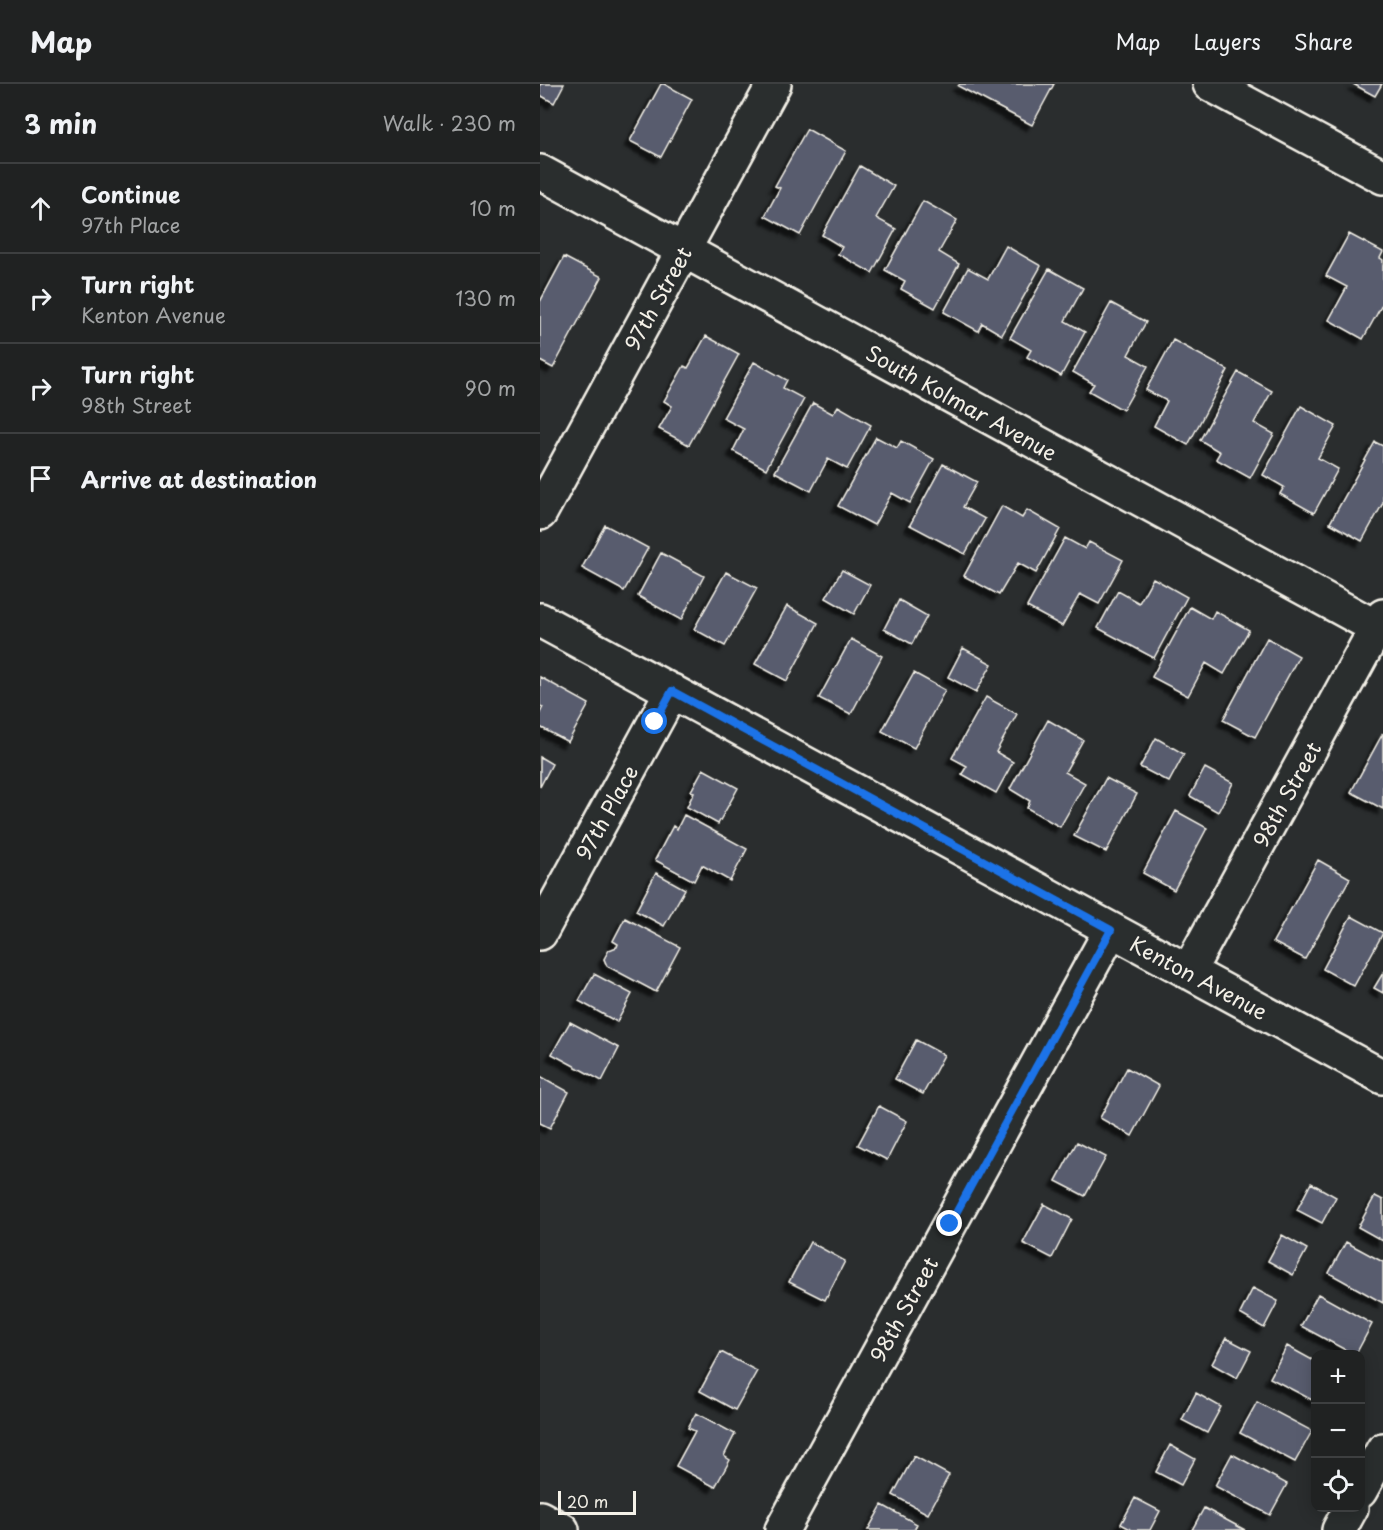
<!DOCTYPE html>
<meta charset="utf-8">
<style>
body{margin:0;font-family:"Playpen Sans",sans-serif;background:#282a2a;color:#f1f3f6}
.controls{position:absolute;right:18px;bottom:18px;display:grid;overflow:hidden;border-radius:12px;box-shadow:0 3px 15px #0003}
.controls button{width:54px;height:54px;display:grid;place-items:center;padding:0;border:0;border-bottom:2px solid #3d3f40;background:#202222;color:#f1f3f6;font:30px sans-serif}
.scale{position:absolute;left:18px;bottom:15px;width:78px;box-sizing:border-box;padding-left:6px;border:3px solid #f4f1e8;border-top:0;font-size:16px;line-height:21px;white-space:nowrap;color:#f4f1e8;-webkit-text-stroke:4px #2a2d2e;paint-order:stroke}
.stop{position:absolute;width:18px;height:18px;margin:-14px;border:4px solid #1a73e8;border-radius:50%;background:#fff}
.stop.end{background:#1a73e8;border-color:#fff;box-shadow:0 2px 6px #0008}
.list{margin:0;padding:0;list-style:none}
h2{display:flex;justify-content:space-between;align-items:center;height:78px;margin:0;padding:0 24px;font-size:26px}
h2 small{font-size:20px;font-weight:400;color:#a2a4a5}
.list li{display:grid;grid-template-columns:39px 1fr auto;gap:18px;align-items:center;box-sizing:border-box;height:90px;padding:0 24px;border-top:2px solid #3d3f40}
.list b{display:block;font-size:22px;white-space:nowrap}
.list p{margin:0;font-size:20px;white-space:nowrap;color:#a2a4a5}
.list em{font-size:20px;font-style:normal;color:#a2a4a5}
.icon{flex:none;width:33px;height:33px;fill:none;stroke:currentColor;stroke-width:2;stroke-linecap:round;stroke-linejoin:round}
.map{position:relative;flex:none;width:843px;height:1446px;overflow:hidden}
header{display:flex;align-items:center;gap:36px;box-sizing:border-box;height:84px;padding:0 30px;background:#202222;border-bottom:2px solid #3d3f40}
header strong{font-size:28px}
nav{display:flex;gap:33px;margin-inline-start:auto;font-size:21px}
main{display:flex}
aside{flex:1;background:#202222}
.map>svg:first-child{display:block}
.building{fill:#585c6e;stroke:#f4f1e8;stroke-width:1.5;filter:url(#shadow)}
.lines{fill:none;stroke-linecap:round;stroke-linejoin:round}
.minor-casing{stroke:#f4f1e8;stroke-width:38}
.minor{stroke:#2a2d2e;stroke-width:33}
.route{stroke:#1a73e8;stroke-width:8}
.labels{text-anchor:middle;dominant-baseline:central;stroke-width:5;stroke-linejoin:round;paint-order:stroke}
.street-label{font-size:21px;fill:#f4f1e8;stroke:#2a2d2e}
</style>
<header>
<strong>Map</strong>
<nav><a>Map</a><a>Layers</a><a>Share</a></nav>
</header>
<main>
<aside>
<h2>3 min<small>Walk · 230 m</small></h2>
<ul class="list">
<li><svg class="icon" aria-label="ahead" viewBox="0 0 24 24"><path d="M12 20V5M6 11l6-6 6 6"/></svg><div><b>Continue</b><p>97th Place</p></div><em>10 m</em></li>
<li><svg class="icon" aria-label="right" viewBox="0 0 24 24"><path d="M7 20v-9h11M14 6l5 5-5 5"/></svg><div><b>Turn right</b><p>Kenton Avenue</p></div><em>130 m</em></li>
<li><svg class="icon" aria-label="right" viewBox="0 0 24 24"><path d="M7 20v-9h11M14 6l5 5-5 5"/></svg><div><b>Turn right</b><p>98th Street</p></div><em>90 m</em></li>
<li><svg class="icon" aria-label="arrive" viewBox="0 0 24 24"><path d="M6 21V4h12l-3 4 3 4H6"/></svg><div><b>Arrive at destination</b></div></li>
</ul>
</aside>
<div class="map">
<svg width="843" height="1446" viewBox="0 0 843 1446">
<defs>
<filter id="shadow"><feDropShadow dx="-5.5" dy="5.5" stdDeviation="1.5" flood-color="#0009"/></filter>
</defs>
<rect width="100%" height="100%" fill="#2a2d2e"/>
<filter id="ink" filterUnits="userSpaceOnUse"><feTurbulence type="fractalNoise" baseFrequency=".0167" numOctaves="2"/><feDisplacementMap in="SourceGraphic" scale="12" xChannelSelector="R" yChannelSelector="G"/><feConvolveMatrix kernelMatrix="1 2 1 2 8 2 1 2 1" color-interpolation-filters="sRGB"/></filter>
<g filter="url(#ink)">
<!-- building -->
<path class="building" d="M0 0H24L14 19 0 11Z
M121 0H124L152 15 121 73 90 57Z
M420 0H514L492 41 418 2Z
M813 0H842L835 12Z
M267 45 306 67 260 151 225 132 240 104 235 102Z
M320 82 354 102 336 134 356 145 332 189 298 170 302 163 282 151Z
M383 117 417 136 399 168 419 180 395 224 361 205 365 197 345 186Z
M809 150 843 168 840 174 843 176V219L823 255 789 236 807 203 786 192Z
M466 162 501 182 462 251 442 239 438 247 404 228 428 184 448 195Z
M24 173 62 193 13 284 0 277V218Z
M509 185 543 204 525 237 545 248 521 292 487 273 491 266 470 254Z
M571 219 606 238 588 271 608 282 583 326 549 307 554 300 533 288Z
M166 252 199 270 149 361 119 345 132 322 124 317 144 282 148 284Z
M633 256 688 286 648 361 614 342 627 317 606 306Z
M214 278 247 296 243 304 264 315 226 385 193 367 204 345 183 334Z
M698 288 732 307 714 339 734 350 710 394 676 375 680 368 660 356Z
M273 319 293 330 298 322 331 341 307 385 288 375 271 407 235 388Z
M761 322 796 342 778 374 798 385 774 429 740 410 744 403 723 391Z
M336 353 357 364 361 357 394 375 370 419 352 409 334 441 298 422Z
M835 358 843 362V419L822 457 790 439Z
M403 380 437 398 423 423 445 435 425 470 370 441Z
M462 422 482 434 487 426 520 445 496 489 478 479 459 511 424 492Z
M65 441 108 464 84 507 42 484Z
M525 454 545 465 549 458 583 476 559 520 540 510 522 542 487 523Z
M121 469 164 492 141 536 98 512Z
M302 486 330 501 314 530 286 514Z
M186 488 217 504 185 562 154 545Z
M613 494 647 513 614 574 558 544 578 507 599 519Z
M359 516 387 532 372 560 344 545Z
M247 522 278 539 247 597 215 580Z
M650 523 671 535 675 527 709 546 684 590 666 579 648 612 612 593Z
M727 554 759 572 715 653 683 636Z
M311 555 342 572 311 630 279 614Z
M423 564 452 580 436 608 408 593Z
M374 589 405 606 374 664 342 647Z
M0 593 49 620 28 658 0 643V629L3 623 0 622Z
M446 613 477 630 456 668 473 678 456 709 422 690 427 682 412 674Z
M508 636 543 656 525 688 545 699 520 743 487 724 490 717 470 705Z
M843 649V725L811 708Z
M616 654 644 670 629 698 600 683Z
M0 673 12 680 0 703Z
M665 684 693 699 678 728 650 712Z
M163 685 198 704 178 740 147 723 154 708 151 707Z
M566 694 597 710 566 768 534 752Z
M636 727 667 744 634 806 603 789Z
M144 731 207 765 190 797 162 781 154 797 115 776 133 742 137 745Z
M778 776 810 794 765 875 733 858Z
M116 789 145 805 124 842 96 827Z
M811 832 843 849 814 902 783 885Z
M85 834 140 863 116 908 67 882 64 875 69 866 77 863 78 860 73 857Z
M843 889V909L834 904Z
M54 890 92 910 77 938 39 917Z
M30 938 79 964 62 997 12 970Z
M376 956 404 971 383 1010 355 995Z
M587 984 619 1002 592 1052 560 1034Z
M0 992 29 1008 10 1044 0 1039Z
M339 1022 367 1037 347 1076 318 1061Z
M537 1058 566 1073 545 1112 516 1097Z
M771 1099 796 1113 782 1139 757 1126Z
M835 1112 843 1116V1157L818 1143Z
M504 1120 532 1135 512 1174 483 1159Z
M742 1151 767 1165 753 1191 728 1177Z
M270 1158 305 1177 285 1216 249 1198Z
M806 1158 843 1178V1219L789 1189Z
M713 1204 738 1217 724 1244 700 1230Z
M778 1210 832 1240 816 1270H813L761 1242Z
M686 1254 711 1267 697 1294 672 1280Z
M747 1262 776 1278V1318L730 1294Z
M181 1268 217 1287 195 1326 160 1307Z
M656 1309 681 1323 667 1349 642 1336Z
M717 1318 772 1347 755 1378 700 1349Z
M156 1329 195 1350 184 1372 190 1376 175 1403 136 1382 155 1347 148 1344Z
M630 1361 655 1375 641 1401 616 1388Z
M692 1370 747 1400 730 1431 675 1402Z
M374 1372 409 1391 388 1430 353 1411Z
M595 1414 620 1427 610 1446H592L581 1440Z
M342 1421 377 1440 374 1446H328Z
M664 1424 705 1446H652Z"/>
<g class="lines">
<defs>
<path id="minor" d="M670 0 843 93
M0 88 843 547
M0 429 234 0
M0 536 843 993
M0 849 132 607
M648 888 843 532
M820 1407 843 1366
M0 1434 22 1446
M242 1446 571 846
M799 1446 811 1424"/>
</defs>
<!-- minor casing -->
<use href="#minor" class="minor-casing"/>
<!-- minor -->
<use href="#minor" class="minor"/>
</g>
</g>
<g class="lines" filter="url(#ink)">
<!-- route -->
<path class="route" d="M115 638 132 607 571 846 410 1140"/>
</g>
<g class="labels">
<!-- street labels -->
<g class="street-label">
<text transform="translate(117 214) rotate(-61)">97th Street</text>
<text transform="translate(422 318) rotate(29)">South Kolmar Avenue</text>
<text transform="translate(746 710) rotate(-61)">98th Street</text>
<text transform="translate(66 728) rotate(-61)">97th Place</text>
<text transform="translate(659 893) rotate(28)">Kenton Avenue</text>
<text transform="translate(363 1225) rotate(-61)">98th Street</text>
</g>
</g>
</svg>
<div class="controls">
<button>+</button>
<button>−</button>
<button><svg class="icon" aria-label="locate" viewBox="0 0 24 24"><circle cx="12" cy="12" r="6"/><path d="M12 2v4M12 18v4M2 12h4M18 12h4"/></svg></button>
</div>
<div class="scale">20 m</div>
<div class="stop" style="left:115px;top:638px"></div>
<div class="stop end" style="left:410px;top:1140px"></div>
</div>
</main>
